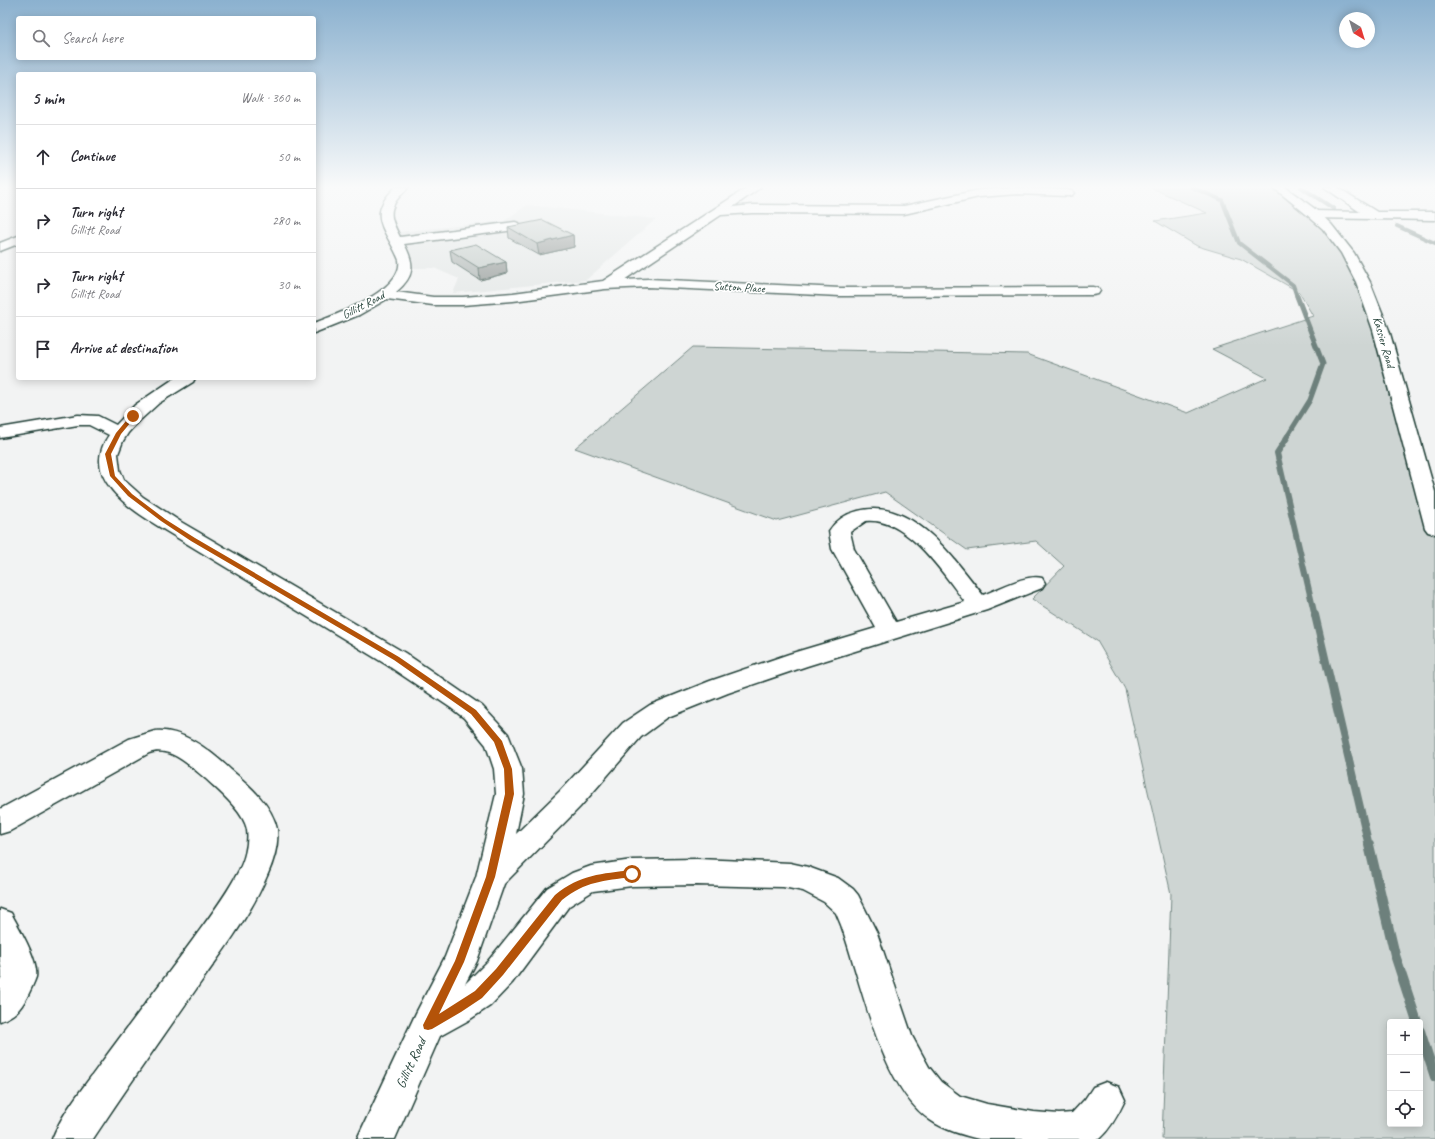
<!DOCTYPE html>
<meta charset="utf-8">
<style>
body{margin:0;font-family:Caveat,sans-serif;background:#f7f7f7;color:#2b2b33}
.controls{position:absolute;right:12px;bottom:12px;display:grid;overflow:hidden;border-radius:4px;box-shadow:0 2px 10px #0003}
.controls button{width:36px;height:36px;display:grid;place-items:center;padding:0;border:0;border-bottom:1px solid #e1e1e2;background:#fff;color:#2b2b33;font:20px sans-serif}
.compass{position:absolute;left:1339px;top:12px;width:36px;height:36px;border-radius:50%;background:#fff;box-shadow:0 2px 10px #0003;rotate:142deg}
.stop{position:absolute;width:12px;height:12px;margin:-9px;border:3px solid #b45309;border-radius:50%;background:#fff}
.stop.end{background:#b45309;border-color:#fff;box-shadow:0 1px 4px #0008}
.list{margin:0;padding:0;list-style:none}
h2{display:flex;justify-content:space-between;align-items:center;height:52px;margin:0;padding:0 16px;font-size:17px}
h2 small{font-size:13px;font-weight:400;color:#7c7c81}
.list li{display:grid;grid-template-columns:26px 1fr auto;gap:12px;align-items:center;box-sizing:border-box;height:64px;padding:0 16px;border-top:1px solid #e1e1e2}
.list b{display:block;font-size:15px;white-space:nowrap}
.list p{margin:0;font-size:13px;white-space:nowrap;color:#7c7c81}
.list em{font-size:13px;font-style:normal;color:#7c7c81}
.icon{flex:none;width:22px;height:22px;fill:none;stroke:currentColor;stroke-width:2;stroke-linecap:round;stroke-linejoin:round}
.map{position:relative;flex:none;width:1435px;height:1139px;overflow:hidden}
.search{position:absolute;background:#fff;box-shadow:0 2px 10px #0003;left:16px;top:16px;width:300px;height:44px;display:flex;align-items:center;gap:10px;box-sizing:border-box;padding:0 14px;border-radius:4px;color:#7c7c81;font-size:15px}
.panel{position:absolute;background:#fff;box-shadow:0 2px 10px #0003;left:16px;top:72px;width:300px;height:308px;border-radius:4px}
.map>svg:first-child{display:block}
.built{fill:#e0e4e3}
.green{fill:#ced5d3;stroke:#768984;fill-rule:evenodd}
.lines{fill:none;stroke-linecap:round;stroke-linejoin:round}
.stream-far4{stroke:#6d807b;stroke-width:4}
.stream-far3{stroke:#6d807b;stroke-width:5}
.stream-far2{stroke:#6d807b;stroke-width:6}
.stream-far1{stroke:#6d807b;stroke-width:8}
.stream{stroke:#6d807b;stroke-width:10}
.minor-casing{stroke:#1f3d34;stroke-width:3}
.major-casing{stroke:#1f3d34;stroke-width:3}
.minor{fill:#fff;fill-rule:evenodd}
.major{fill:#fff;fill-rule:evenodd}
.wall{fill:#9da6a3;stroke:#1f3d34}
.shaded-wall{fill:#808784;stroke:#1f3d34}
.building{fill:#b7c1bd;stroke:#1f3d34}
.route{fill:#b45309}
.labels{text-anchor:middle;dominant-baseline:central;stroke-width:3.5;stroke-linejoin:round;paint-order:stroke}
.far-street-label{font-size:12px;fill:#1f3d34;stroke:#fff}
.street-label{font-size:14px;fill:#1f3d34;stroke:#fff}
</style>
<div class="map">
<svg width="1435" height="1139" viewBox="0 0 1435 1139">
<rect width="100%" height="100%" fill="#f2f3f3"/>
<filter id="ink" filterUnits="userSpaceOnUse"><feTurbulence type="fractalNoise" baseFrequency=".025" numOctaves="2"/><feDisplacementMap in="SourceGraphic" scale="8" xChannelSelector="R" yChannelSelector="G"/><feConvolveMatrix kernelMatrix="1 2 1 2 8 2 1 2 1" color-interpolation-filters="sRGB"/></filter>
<g filter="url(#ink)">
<!-- built -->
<path class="built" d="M527 205 656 219 586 280 453 293 459 279 434 268H409L398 232 504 221Z"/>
<!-- green -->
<path class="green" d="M1150 187H1278L1294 198 1352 259 1435 528V1139H1162L1171 894 1125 689 1097 641 1032 599 1064 566 1036 541 967 550 885 492 777 521 575 448 693 347 1027 354 1188 413 1267 378 1212 349 1313 316 1299 292 1241 259 1197 246 1155 221 1207 213ZM1390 1022H1420V1124H1390Z"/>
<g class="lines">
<!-- stream-far4 -->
<path class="stream-far4" d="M1191 187 1222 200 1239 243 1293 285 1297 297
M1301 187 1334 209
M1397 226 1435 243"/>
<!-- stream-far3 -->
<path class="stream-far3" d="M1287 437 1310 400 1323 364 1297 296"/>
<!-- stream-far2 -->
<path class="stream-far2" d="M1288 436 1277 453 1315 616"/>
<!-- stream-far1 -->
<path class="stream-far1" d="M1315 615 1369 846"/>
<!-- stream -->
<path class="stream" d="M1369 845 1395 955 1417 1022
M1420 1031 1435 1077"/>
<defs>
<path id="minor" d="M396 187H409C406 190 403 193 400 196 386 211 392 221 400 237L515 222 519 223 521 226 519 229 515 230 404 244C415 264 415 276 396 292L433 297H463L513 293 603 281 748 187H761L733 207 752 205 904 206 979 190 1017 188 1068 190 1072 191 1074 193 1072 195 1068 196 1017 194 979 197 904 214 752 213 721 215 624 280 648 279 840 288 1093 287 1098 288 1100 291 1098 294 1093 295 840 296 648 287 605 289 513 301 463 305H433L387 299 359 315 314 333V323C336 315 404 290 399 260 387 230 364 216 396 187Z
M1324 187H1337L1377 212H1435V220L1311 218 1309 215 1311 212 1315 211 1360 212Z
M18 236V244L0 251V243Z
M175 378H195L193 382 159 403 137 423 128 433 123 441 118 454 120 470 124 480 143 497 181 522 405 653 482 706 508 734 522 769 524 794 516 834 560 791 623 723 650 705 710 681 789 654 876 628 832 549 829 531C836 520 846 514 858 511 913 497 954 559 983 595 1000 589 1025 574 1042 578L1045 583 1042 588 987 610 807 666 728 693 668 717 641 737 580 807 504 884 477 961 465 984 488 961 547 888 572 873 591 866 632 860 697 859 790 863 808 867 838 878 853 889 858 895 877 933 912 1036 929 1067 941 1082 960 1096 987 1104 1034 1112 1059 1114 1072 1113 1085 1099 1093 1087 1106 1082 1119 1087 1125 1100C1118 1115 1111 1128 1099 1139H979C963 1135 944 1130 930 1120 880 1086 861 980 841 925L836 913 824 902 803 891 783 887 697 885 632 886 593 891 569 906 512 983 490 1006 469 1020 440 1036 395 1139H357L416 1013 445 957 476 877 496 794 494 769 486 745 464 718 451 708 387 665 166 531C134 511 78 479 109 435L89 425H78L0 438V428L78 415 98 416 116 425 135 405ZM866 521C907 517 943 573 965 602L896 622 854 549 850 532Z
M155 731C183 728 212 752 231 770 249 785 272 805 277 829 279 844 273 863 267 876 251 914 225 948 201 982 165 1034 128 1086 93 1139H52C63 1111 84 1087 101 1063 131 1022 162 982 192 941 207 920 225 897 237 874 244 862 249 844 247 830 245 813 218 790 206 779 190 766 170 745 149 753L10 831 0 834V809L129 739Z
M0 909 11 913C19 928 39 961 36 977 34 983 30 991 27 997 20 1010 14 1016 0 1021V980L2 976V971L0 961Z"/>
<path id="major" d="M1273 187H1285L1315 209 1331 224 1354 253 1370 282 1389 330 1435 492V534L1428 532 1425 528 1373 330 1356 282 1341 253 1323 229 1306 214Z"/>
</defs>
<!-- minor casing -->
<use href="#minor" class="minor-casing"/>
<!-- major casing -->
<use href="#major" class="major-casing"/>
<!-- minor -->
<use href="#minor" class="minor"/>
<!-- major -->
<use href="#major" class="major"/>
</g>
<!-- wall -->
<path class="wall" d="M508 227 573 235 574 247 539 255 509 238Z
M450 250 506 262 507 273 480 280 452 262Z"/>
<!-- shaded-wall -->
<path class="shaded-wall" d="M573 235 574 247 539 255 537 244Z
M506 262 507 273 480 280 479 268Z"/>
<!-- building -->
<path class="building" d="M543 220 573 235 537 244 508 227Z
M476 244 506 262 479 268 450 250Z"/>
</g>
<!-- sky -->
<linearGradient id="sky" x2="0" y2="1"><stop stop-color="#8bb1cf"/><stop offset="0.54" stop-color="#f9fafa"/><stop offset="1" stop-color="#f9fafa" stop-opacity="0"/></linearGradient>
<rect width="1435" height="346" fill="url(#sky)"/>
<!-- route -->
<path class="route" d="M131 415 136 416 121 434 111 454 115 476 132 494 165 519 195 538 399 657 476 710 502 741 512 769 514 794 495 877 464 962 439 1014 475 991 496 969 555 895C581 874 601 874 632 870L637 874 632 877C603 881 586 881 562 900L503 975 482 998 461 1012 432 1029 428 1030 424 1029 423 1025 455 961 486 877 505 794 504 769 494 742 471 714 394 660 191 541 161 521 128 496 110 476 105 454 116 433Z"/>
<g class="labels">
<!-- far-street labels -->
<g class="far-street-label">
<text transform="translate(739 287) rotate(3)">Sutton Place</text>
<text transform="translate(363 305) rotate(-28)">Gillitt Road</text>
<text transform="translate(1384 342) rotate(74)">Kassier Road</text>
</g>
<!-- street labels -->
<g class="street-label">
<text transform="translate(411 1063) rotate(-65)">Gillitt Road</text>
</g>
</g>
</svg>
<div class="controls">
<button>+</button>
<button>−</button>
<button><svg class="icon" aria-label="locate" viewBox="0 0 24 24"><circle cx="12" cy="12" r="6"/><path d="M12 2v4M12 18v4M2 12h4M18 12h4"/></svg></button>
</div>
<svg class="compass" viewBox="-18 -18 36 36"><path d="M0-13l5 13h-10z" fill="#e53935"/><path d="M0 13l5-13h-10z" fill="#7c7c81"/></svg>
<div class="stop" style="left:632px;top:874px"></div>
<div class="stop end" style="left:133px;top:416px"></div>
<div class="search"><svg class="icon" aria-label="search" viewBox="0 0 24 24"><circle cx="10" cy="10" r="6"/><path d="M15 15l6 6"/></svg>Search here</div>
<section class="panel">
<h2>5 min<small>Walk · 360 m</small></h2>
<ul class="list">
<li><svg class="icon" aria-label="ahead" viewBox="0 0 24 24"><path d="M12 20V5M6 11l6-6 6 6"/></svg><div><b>Continue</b></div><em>50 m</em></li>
<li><svg class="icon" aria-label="right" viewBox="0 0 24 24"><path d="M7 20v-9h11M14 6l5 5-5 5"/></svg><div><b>Turn right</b><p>Gillitt Road</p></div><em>280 m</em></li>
<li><svg class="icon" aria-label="right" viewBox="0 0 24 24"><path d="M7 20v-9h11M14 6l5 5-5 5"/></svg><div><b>Turn right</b><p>Gillitt Road</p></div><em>30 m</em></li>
<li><svg class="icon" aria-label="arrive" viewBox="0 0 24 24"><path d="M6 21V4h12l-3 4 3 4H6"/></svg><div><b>Arrive at destination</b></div></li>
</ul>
</section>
</div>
